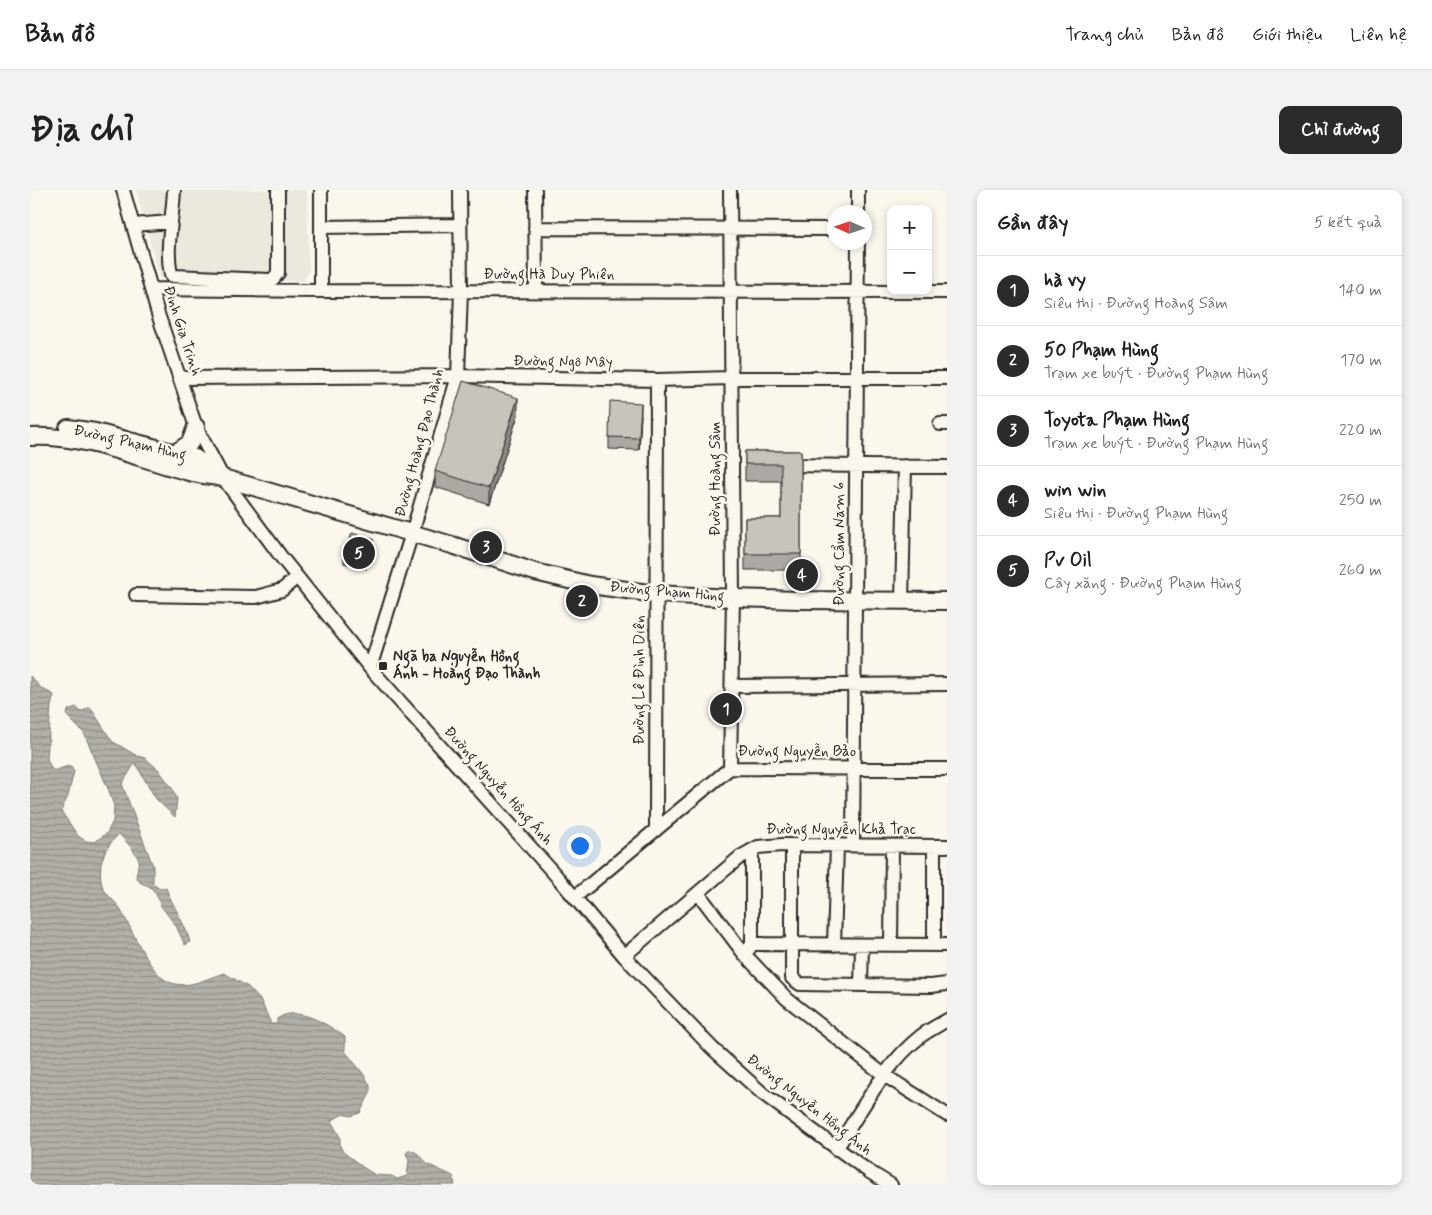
<!DOCTYPE html>
<html lang="vi">
<meta charset="utf-8">
<style>
body{margin:0;font-family:Mynerve,sans-serif;background:#f2f2f2;color:#222}
.controls{position:absolute;right:15px;top:15px;display:grid;overflow:hidden;border-radius:10px;box-shadow:0 2px 8px #0003}
.controls button{width:45px;height:45px;display:grid;place-items:center;padding:0;border:0;border-bottom:1px solid #e0e0e0;background:#fff;color:#222;font:25px sans-serif}
.compass{position:absolute;left:797px;top:15px;width:45px;height:45px;border-radius:50%;background:#fff;box-shadow:0 2px 8px #0003;rotate:273deg}
.you{position:absolute;left:549px;top:655px;width:18px;height:18px;margin:-12px;border:4px solid #fff;border-radius:50%;background:#1a73e8;box-shadow:0 0 0 8px #1a73e833}
.badge{display:grid;place-items:center;width:32px;height:32px;border-radius:50%;background:#2b2b2b;color:#fff;font-size:16px;font-weight:700}
.pin{position:absolute;translate:-50% -50%;border:2px solid #fff;box-shadow:0 1px 5px #0006}
.list{margin:0;padding:0;list-style:none}
h2{display:flex;justify-content:space-between;align-items:center;height:65px;margin:0;padding:0 20px;font-size:21px}
h2 small{font-size:16px;font-weight:400;color:#767676}
.list li{display:grid;grid-template-columns:32px 1fr auto;gap:15px;align-items:center;box-sizing:border-box;height:70px;padding:0 20px;border-top:1px solid #e0e0e0}
.list b{display:block;font-size:19px;white-space:nowrap}
.list p{margin:0;font-size:16px;white-space:nowrap;color:#767676}
.list em{font-size:16px;font-style:normal;color:#767676}
.map{position:relative;flex:none;width:917px;height:995px;overflow:hidden;border-radius:10px}
header{display:flex;align-items:center;gap:30px;box-sizing:border-box;height:70px;padding:0 25px;background:#fff;border-bottom:1px solid #e0e0e0}
header strong{font-size:24px}
nav{display:flex;gap:28px;margin-inline-start:auto;font-size:18px}
.intro{display:flex;align-items:center;justify-content:space-between;box-sizing:border-box;height:120px;padding:0 30px}
h1{margin:0;font-size:35px}
.button{padding:12px 22px;border-radius:10px;background:#2b2b2b;color:#fff;font-size:18px;font-weight:700}
main{display:flex;gap:30px;padding:0 30px}
aside{flex:1;background:#fff;border-radius:10px;box-shadow:0 2px 8px #0003}
.map>svg:first-child{display:block}
.built{fill:#ebe8de}
.water{fill:url(#water-rules);stroke:#7b7a75}
.lines{fill:none;stroke-linecap:round;stroke-linejoin:round}
.minor-casing{stroke:#2b2b2b;stroke-width:16}
.major-casing{stroke:#2b2b2b;stroke-width:20}
.minor{stroke:#fbf7ec;stroke-width:12}
.major{stroke:#fbf7ec;stroke-width:16}
.wall{fill:#aba9a2;stroke:#2b2b2b}
.shaded-wall{fill:#8b8984;stroke:#2b2b2b}
.building{fill:#c7c4bc;stroke:#2b2b2b}
.poi-dot{fill:#2b2b2b;stroke:#fbf7ec;stroke-width:2}
.labels{text-anchor:middle;dominant-baseline:central;stroke-width:5;stroke-linejoin:round;paint-order:stroke}
.street-label{font-size:15px;fill:#2b2b2b;stroke:#fbf7ec}
.poi-label{font-size:15px;font-weight:bold;fill:#2b2b2b;stroke:#fbf7ec;text-anchor:start}
</style>
<header>
<strong>Bản đồ</strong>
<nav><a>Trang chủ</a><a>Bản đồ</a><a>Giới thiệu</a><a>Liên hệ</a></nav>
</header>
<div class="intro"><h1>Địa chỉ</h1><a class="button">Chỉ đường</a></div>
<main>
<div class="map">
<svg width="917" height="995" viewBox="0 0 917 995">
<defs>
<pattern id="water-rules" width="6" height="5" patternUnits="userSpaceOnUse" patternTransform="scale(1.25)"><rect width="6" height="5" fill="#b1afa7"/><path d="M0 2.5h6" fill="none" stroke="#908f88"/></pattern>
</defs>
<rect width="100%" height="100%" fill="#fbf7ec"/>
<filter id="ink" filterUnits="userSpaceOnUse"><feTurbulence type="fractalNoise" baseFrequency=".02" numOctaves="2"/><feDisplacementMap in="SourceGraphic" scale="10" xChannelSelector="R" yChannelSelector="G"/><feConvolveMatrix kernelMatrix="1 2 1 2 8 2 1 2 1" color-interpolation-filters="sRGB"/></filter>
<g filter="url(#ink)">
<!-- built -->
<path class="built" d="M106 0H277L279 81 273 91 130 88Z"/>
<!-- water -->
<path class="water" d="M0 486 11 498 24 505 21 516 17 569 22 580C29 581 33 576 41 576L44 581 38 606 31 621 48 646 56 651 65 652 77 643 83 631 84 616 79 601 54 543 37 526 38 520 46 517 51 522 60 517 82 551 107 566 115 568 128 579 142 598 147 609 145 627 126 609 105 573 92 594 123 676V693L128 698H136C143 717 155 733 160 752L155 755 146 736 131 716 126 703 119 696 111 693 106 687 109 670 102 658 89 644C74 658 67 675 72 695 74 703 84 710 88 716 101 735 118 783 139 792 158 800 177 788 194 783L218 797 231 811 241 834H247V829C266 814 299 835 315 847V861L335 886 340 896V903L330 923 321 926 313 924 301 931 310 947V956L313 962 334 978 345 985 362 986 367 989 377 986 379 971 376 963 380 960 387 963 397 974 423 986 425 995H0Z"/>
<g class="lines">
<defs>
<path id="minor" d="M93 0 128 124 166 237 193 288 252 368 340 478 529 689 594 766 682 858 732 903 838 981 861 995
M144 0C143 28 135 57 141 85L144 86 239 90 243 89 248 83V0
M291 0V101
M505 0 506 101
M828 22V0
M103 35 140 32
M291 37 430 35
M505 38 804 39
M121 99 291 101 917 102
M149 188 428 186 627 190 701 188H917
M910 234H917
M754 275 917 277
M106 405 226 407 252 400 267 387
M872 411 875 276
M340 478 382 343 428 186 431 101 430 0
M702 496 917 494
M700 578 703 408 700 0
M626 640 627 190
M762 655V788L770 794 901 796 917 794
M823 655 828 52
M904 656V755
M722 660V754
M668 703 715 765 757 809 854 885 917 925
M545 707 700 578 917 579
M804 755 807 655
M861 755 862 656
M715 765 722 754 917 755
M594 766 710 667 728 657 752 655 917 656
M831 795 832 755
M806 959C832 920 854 875 891 846 899 840 909 835 917 830"/>
<path id="major" d="M38 238 65 242 165 268 189 285
M0 247C55 244 106 268 159 282 170 285 182 286 193 288L422 355 505 382 560 395 626 404 703 408 769 410 917 411
M145 263 160 253 166 237"/>
</defs>
<!-- minor casing -->
<use href="#minor" class="minor-casing"/>
<!-- major casing -->
<use href="#major" class="major-casing"/>
<!-- minor -->
<use href="#minor" class="minor"/>
<!-- major -->
<use href="#major" class="major"/>
</g>
<!-- wall -->
<path class="wall" d="M488 225 459 314 405 297V281Z
M611 225 609 260 579 259V247Z
M715 261H771V380H715V328H751V291H715Z
M343 354 336 379 314 373V369Z"/>
<!-- shaded-wall -->
<path class="shaded-wall" d="M488 208V225L459 314V298Z
M611 213V225L609 260V248Z
M343 349V354L336 379V375Z"/>
<!-- building -->
<path class="building" d="M433 191 488 208 459 298 405 281Z
M580 211 611 213 609 248 579 247Z
M715 261H771V364H715V328H751V274H715Z
M322 343 343 349 336 375 314 369Z"/>
</g>
<!-- markers -->
<rect class="poi-dot" x="348" y="471" width="10" height="10" rx="2.5"/>
<g class="labels">
<!-- street labels -->
<g class="street-label">
<text x="519" y="85">Đường Hà Duy Phiên</text>
<text transform="translate(152 141) rotate(72)">Đinh Gia Trinh</text>
<text transform="translate(533 172) rotate(1)">Đường Ngô Mây</text>
<text transform="translate(100 253) rotate(13)">Đường Phạm Hùng</text>
<text transform="translate(390 253) rotate(-75)">Đường Hoàng Đạo Thành</text>
<text transform="translate(686 289) rotate(-90)">Đường Hoàng Sâm</text>
<text transform="translate(810 354) rotate(-90)">Đường Cẩm Nam 6</text>
<text transform="translate(637 402) rotate(5)">Đường Phạm Hùng</text>
<text transform="translate(610 490) rotate(-90)">Đường Lê Đình Diên</text>
<text x="767" y="562">Đường Nguyễn Bảo</text>
<text transform="translate(468 596) rotate(48)">Đường Nguyễn Hồng Ánh</text>
<text x="811" y="640">Đường Nguyễn Khả Trạc</text>
<text transform="translate(779 915) rotate(38)">Đường Nguyễn Hồng Ánh</text>
</g>
<!-- poi labels -->
<g class="poi-label">
<text x="363" y="467">Ngã ba Nguyễn Hồng<tspan x="363" dy="17">Ánh - Hoàng Đạo Thành</tspan></text>
</g>
</g>
</svg>
<div class="controls">
<button>+</button>
<button>−</button>
</div>
<svg class="compass" viewBox="-18 -18 36 36"><path d="M0-13l5 13h-10z" fill="#e53935"/><path d="M0 13l5-13h-10z" fill="#767676"/></svg>
<div class="you"></div>
<div class="pin badge" style="left:696px;top:519px">1</div>
<div class="pin badge" style="left:552px;top:411px">2</div>
<div class="pin badge" style="left:456px;top:357px">3</div>
<div class="pin badge" style="left:772px;top:385px">4</div>
<div class="pin badge" style="left:329px;top:363px">5</div>
</div>
<aside>
<h2>Gần đây<small>5 kết quả</small></h2>
<ul class="list">
<li><span class="badge">1</span><div><b>hà vy</b><p>Siêu thị · Đường Hoàng Sâm</p></div><em>140 m</em></li>
<li><span class="badge">2</span><div><b>50 Phạm Hùng</b><p>Trạm xe buýt · Đường Phạm Hùng</p></div><em>170 m</em></li>
<li><span class="badge">3</span><div><b>Toyota Phạm Hùng</b><p>Trạm xe buýt · Đường Phạm Hùng</p></div><em>220 m</em></li>
<li><span class="badge">4</span><div><b>win win</b><p>Siêu thị · Đường Phạm Hùng</p></div><em>250 m</em></li>
<li><span class="badge">5</span><div><b>Pv Oil</b><p>Cây xăng · Đường Phạm Hùng</p></div><em>260 m</em></li>
</ul>
</aside>
</main>
